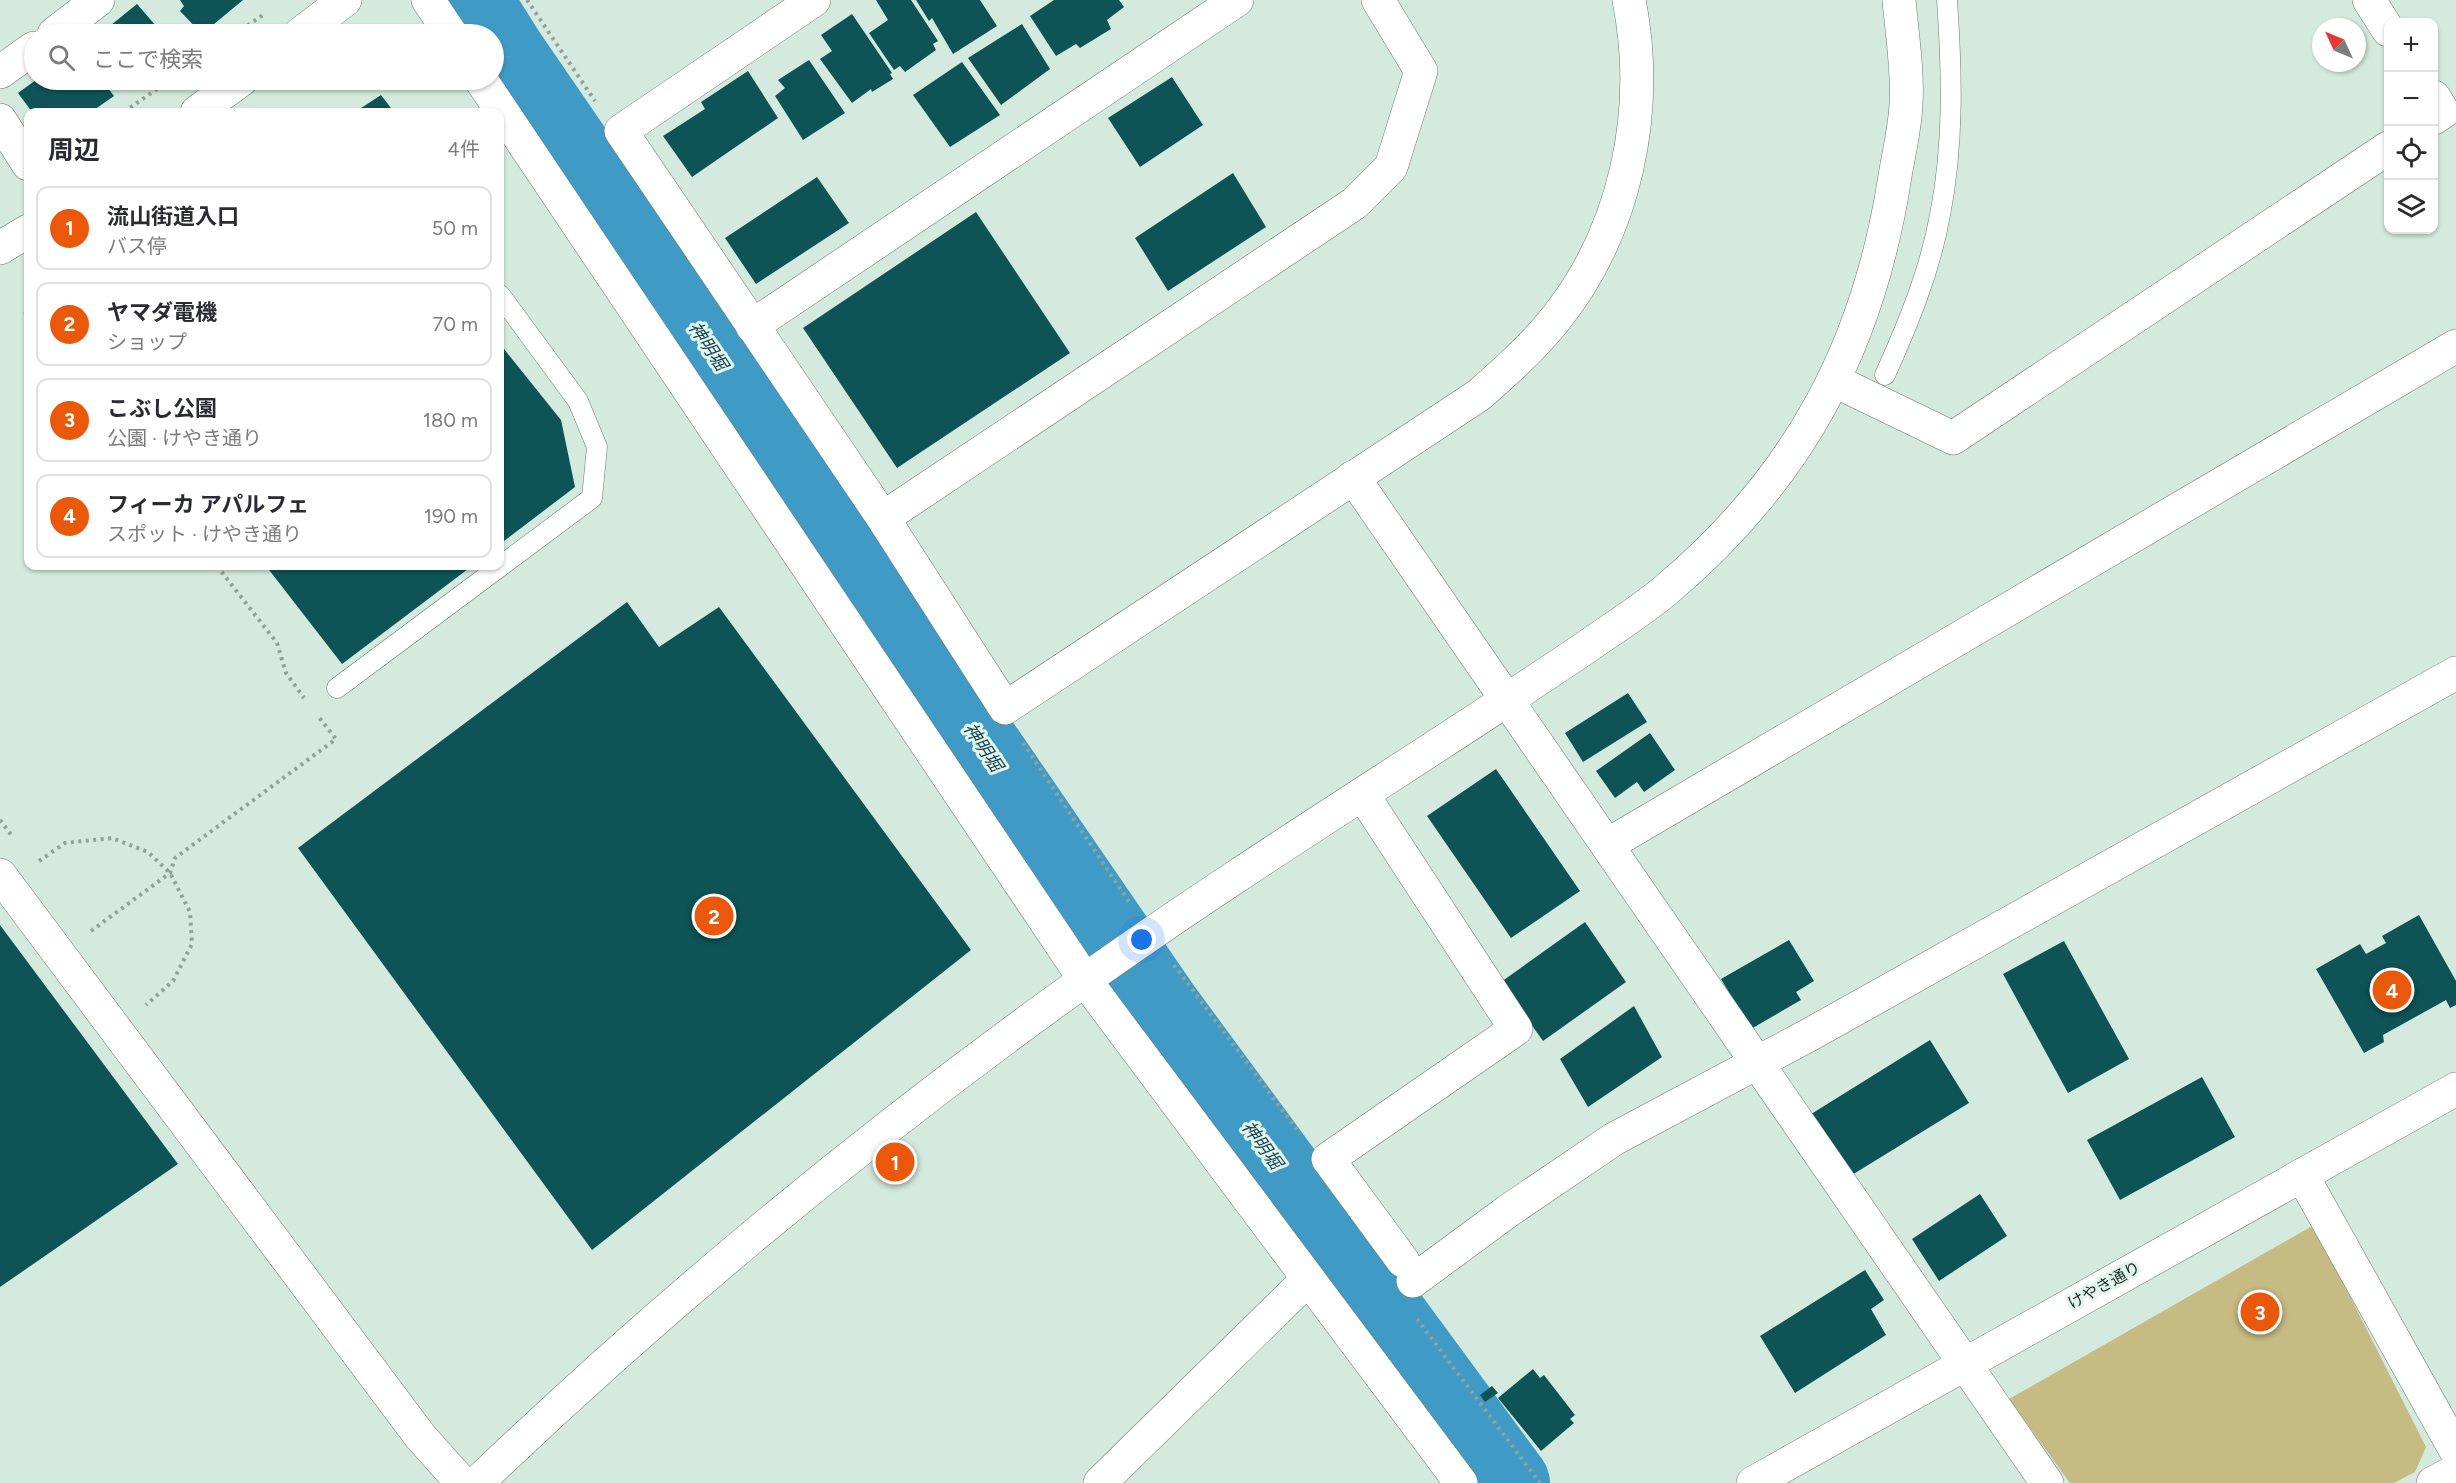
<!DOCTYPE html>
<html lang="ja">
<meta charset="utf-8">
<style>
body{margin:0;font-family:Figtree,"Noto Sans JP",sans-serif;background:#f7f7f7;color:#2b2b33}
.controls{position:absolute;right:18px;top:18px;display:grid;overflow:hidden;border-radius:12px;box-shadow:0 2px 4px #0004}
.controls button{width:54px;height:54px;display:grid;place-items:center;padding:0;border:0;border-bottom:2px solid #e1e1e2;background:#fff;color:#2b2b33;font:30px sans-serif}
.compass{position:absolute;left:2312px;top:18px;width:54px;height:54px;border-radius:50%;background:#fff;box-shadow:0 2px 4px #0004;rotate:314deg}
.you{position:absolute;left:1142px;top:940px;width:21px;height:21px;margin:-15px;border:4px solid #fff;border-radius:50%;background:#1a73e8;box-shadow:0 0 0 9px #1a73e833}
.badge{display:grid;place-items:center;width:39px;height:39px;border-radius:50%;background:#ea580c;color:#fff;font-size:20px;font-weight:700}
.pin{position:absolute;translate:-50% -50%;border:3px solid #fff;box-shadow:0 2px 6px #0006}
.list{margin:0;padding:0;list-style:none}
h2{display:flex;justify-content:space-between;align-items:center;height:78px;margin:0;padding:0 24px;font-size:26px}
h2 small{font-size:20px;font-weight:400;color:#7c7c81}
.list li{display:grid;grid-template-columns:39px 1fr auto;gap:18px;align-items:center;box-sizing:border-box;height:84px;margin:0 12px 12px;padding:0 12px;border:2px solid #e1e1e2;border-radius:12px}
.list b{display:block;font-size:22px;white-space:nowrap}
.list p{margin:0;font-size:20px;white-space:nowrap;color:#7c7c81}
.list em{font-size:20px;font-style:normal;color:#7c7c81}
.icon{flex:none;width:33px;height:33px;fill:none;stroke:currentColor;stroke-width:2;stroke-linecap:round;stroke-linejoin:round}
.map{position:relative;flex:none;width:2456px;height:1483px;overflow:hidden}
.search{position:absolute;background:#fff;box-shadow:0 2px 4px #0004;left:24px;top:24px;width:480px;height:66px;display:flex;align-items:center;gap:15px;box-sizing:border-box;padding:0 21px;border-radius:33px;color:#7c7c81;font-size:22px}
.panel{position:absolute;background:#fff;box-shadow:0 2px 4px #0004;left:24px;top:108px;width:480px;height:462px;border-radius:12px}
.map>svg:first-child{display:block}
.green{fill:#c6bb82}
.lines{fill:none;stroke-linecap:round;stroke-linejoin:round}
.river{stroke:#3f9ac6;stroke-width:80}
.building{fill:#0e5456}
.service-casing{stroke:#677a71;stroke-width:21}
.minor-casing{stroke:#677a71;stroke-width:34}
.tertiary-casing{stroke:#677a71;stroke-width:34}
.path{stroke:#91a299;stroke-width:4;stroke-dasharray:3 4.5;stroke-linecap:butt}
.service{stroke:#fff;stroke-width:20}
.minor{stroke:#fff;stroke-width:33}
.tertiary{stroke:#fff;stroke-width:33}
.labels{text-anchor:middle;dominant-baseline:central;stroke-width:6;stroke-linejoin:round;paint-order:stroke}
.street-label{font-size:16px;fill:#1d2521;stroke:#e1f7ed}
.water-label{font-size:18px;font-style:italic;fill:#1b4255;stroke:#e1f7ed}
</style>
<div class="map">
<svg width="2456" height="1483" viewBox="0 0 2456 1483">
<rect width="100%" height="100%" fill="#d4eadf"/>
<!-- green -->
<path class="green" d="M2314 1225 2426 1447 2415 1472 2394 1483H2070L2009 1399Z"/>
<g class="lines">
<!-- river -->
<path class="river" d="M472 0 508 57 1160 1007 1510 1483"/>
</g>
<!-- building -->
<path class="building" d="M180 0H243L202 34 180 11 184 6Z
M876 0H911L938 41 933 44 936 50 905 72 900 66 894 70 869 33 888 20Z
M916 0H980L997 26 953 54 932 18 929 21Z
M1054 0H1119L1124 7 1107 20 1111 29 1080 48 1076 44 1056 56 1030 16Z
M137 4 163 34H100Z
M852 14 892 73 890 74 893 79 872 92 871 89 852 103 820 59 832 51 821 35Z
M1022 24 1050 69 1001 105 968 58Z
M809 60 845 113 803 140 775 96 785 88 778 80Z
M962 62 1000 115 950 147 913 95Z
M748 71 778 118 692 177 663 136 705 109 701 102Z
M1172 77 1203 125 1140 167 1108 118Z
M36 80H102L114 96 91 112H32L18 93Z
M115 80H137L124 90Z
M381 95 394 112H355Z
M1233 173 1266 227 1168 291 1135 238Z
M817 177 849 223 756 284 725 238Z
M976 212 1070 353 897 468 803 328Z
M500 344 561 420 575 487 500 544Z
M266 566H472L342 664Z
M627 602 659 647 719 607 971 950 592 1250 298 848Z
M1628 693 1647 722 1583 762 1565 733Z
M1650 733 1675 770 1644 792 1637 782 1615 798 1596 771Z
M1496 769 1580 891 1511 938 1427 816Z
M2419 915 2456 981V1005L2450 1008 2446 1000 2383 1035 2384 1042 2364 1053 2316 969 2360 944 2366 954 2386 943 2382 936Z
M1585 922 1626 982 1543 1041 1501 982Z
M0 925 178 1164 0 1287Z
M1789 940 1814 981 1796 992 1801 1000 1751 1029 1721 979Z
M2064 941 2129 1059 2068 1093 2003 974Z
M1634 1006 1662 1057 1588 1107 1560 1059Z
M1930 1040 1969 1103 1847 1178 1808 1116Z
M2202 1077 2235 1137 2120 1200 2087 1140Z
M1980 1194 2007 1236 1939 1281 1912 1239Z
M1865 1270 1884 1300 1871 1309 1886 1335 1795 1393 1760 1336Z
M1533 1369 1540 1378 1544 1375 1575 1415 1570 1419 1574 1423 1541 1451 1498 1398Z
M1492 1386 1498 1393 1485 1402 1480 1395Z"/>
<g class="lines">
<defs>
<path id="service" d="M1885 375C1908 324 1930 271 1940 215 1954 145 1952 71 1947 0
M337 688 592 498 597 447 578 401 500 295"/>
<path id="minor" d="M428 0 451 34
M814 0 621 131 883 518 1005 708 1479 395C1505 372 1531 349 1553 322 1626 233 1651 111 1629 0
M2369 0 2388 30
M54 34 98 0
M0 72 34 48
M481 80 1085 980 1461 1483
M2434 97 2443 112 2434 118
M0 120 28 164
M752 326 1237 0
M1835 381 1953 438 2388 148
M1353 477 2047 1483
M883 518 1355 203 1391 167 1421 71 1378 0
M1363 795 1516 1029 1328 1159 1403 1261
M1609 844 2456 346
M0 875 420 1436 462 1483
M2302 1175 2456 1451
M1413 1281 1508 1211 1614 1139 1809 1035 2456 673
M1100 1483 1308 1279
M2433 1483 2456 1471"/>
<path id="tertiary" d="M300 34 345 0
M197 112 241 80
M0 248 28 231
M477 1483C667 1301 871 1133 1085 980 1248 864 1419 760 1585 648 1612 629 1641 611 1666 590 1799 478 1869 346 1895 176 1899 152 1905 128 1906 104 1908 70 1902 34 1899 0
M1753 1483 2456 1089"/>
</defs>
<!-- service casing -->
<use href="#service" class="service-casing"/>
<!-- minor casing -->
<use href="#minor" class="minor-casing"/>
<!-- tertiary casing -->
<use href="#tertiary" class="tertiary-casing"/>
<!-- path -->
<path class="path" d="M527 0 595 101
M235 34 266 13
M124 112 170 80
M25 312 28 317
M217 566 277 643 286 673 304 698
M1023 743 1129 902
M0 820 12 836
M39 861 65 843 112 838 148 852 170 873 190 912 192 944 173 981 146 1005
M91 931 170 873 175 858 336 739 318 716
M1174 965 1300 1134
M1417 1319 1540 1483"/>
<!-- service -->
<use href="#service" class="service"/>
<!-- minor -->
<use href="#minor" class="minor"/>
<!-- tertiary -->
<use href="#tertiary" class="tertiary"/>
</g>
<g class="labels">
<!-- street labels -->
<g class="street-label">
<text transform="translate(2104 1285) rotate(-29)">けやき通り</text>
</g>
<!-- water labels -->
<g class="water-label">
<text transform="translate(708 346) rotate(56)">神明堀</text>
<text transform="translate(983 747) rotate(56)">神明堀</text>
<text transform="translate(1262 1145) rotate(54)">神明堀</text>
</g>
</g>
</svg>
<div class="controls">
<button>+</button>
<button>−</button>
<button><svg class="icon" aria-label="locate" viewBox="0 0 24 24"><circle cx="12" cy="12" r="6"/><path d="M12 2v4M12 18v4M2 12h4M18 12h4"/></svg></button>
<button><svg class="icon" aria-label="layers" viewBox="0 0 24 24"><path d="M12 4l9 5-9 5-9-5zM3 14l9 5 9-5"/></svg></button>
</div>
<svg class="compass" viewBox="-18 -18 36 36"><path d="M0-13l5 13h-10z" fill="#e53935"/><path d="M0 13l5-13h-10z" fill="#7c7c81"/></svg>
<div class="you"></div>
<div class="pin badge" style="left:895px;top:1162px">1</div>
<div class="pin badge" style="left:714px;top:916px">2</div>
<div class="pin badge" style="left:2260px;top:1312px">3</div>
<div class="pin badge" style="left:2392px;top:990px">4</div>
<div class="search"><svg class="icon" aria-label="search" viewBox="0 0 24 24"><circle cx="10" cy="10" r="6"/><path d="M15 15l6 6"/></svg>ここで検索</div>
<section class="panel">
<h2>周辺<small>4件</small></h2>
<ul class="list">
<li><span class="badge">1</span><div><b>流山街道入口</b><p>バス停</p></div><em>50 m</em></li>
<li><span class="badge">2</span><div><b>ヤマダ電機</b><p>ショップ</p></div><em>70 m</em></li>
<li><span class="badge">3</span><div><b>こぶし公園</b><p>公園 · けやき通り</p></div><em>180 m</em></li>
<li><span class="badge">4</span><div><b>フィーカ アパルフェ</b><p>スポット · けやき通り</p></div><em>190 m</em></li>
</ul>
</section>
</div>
